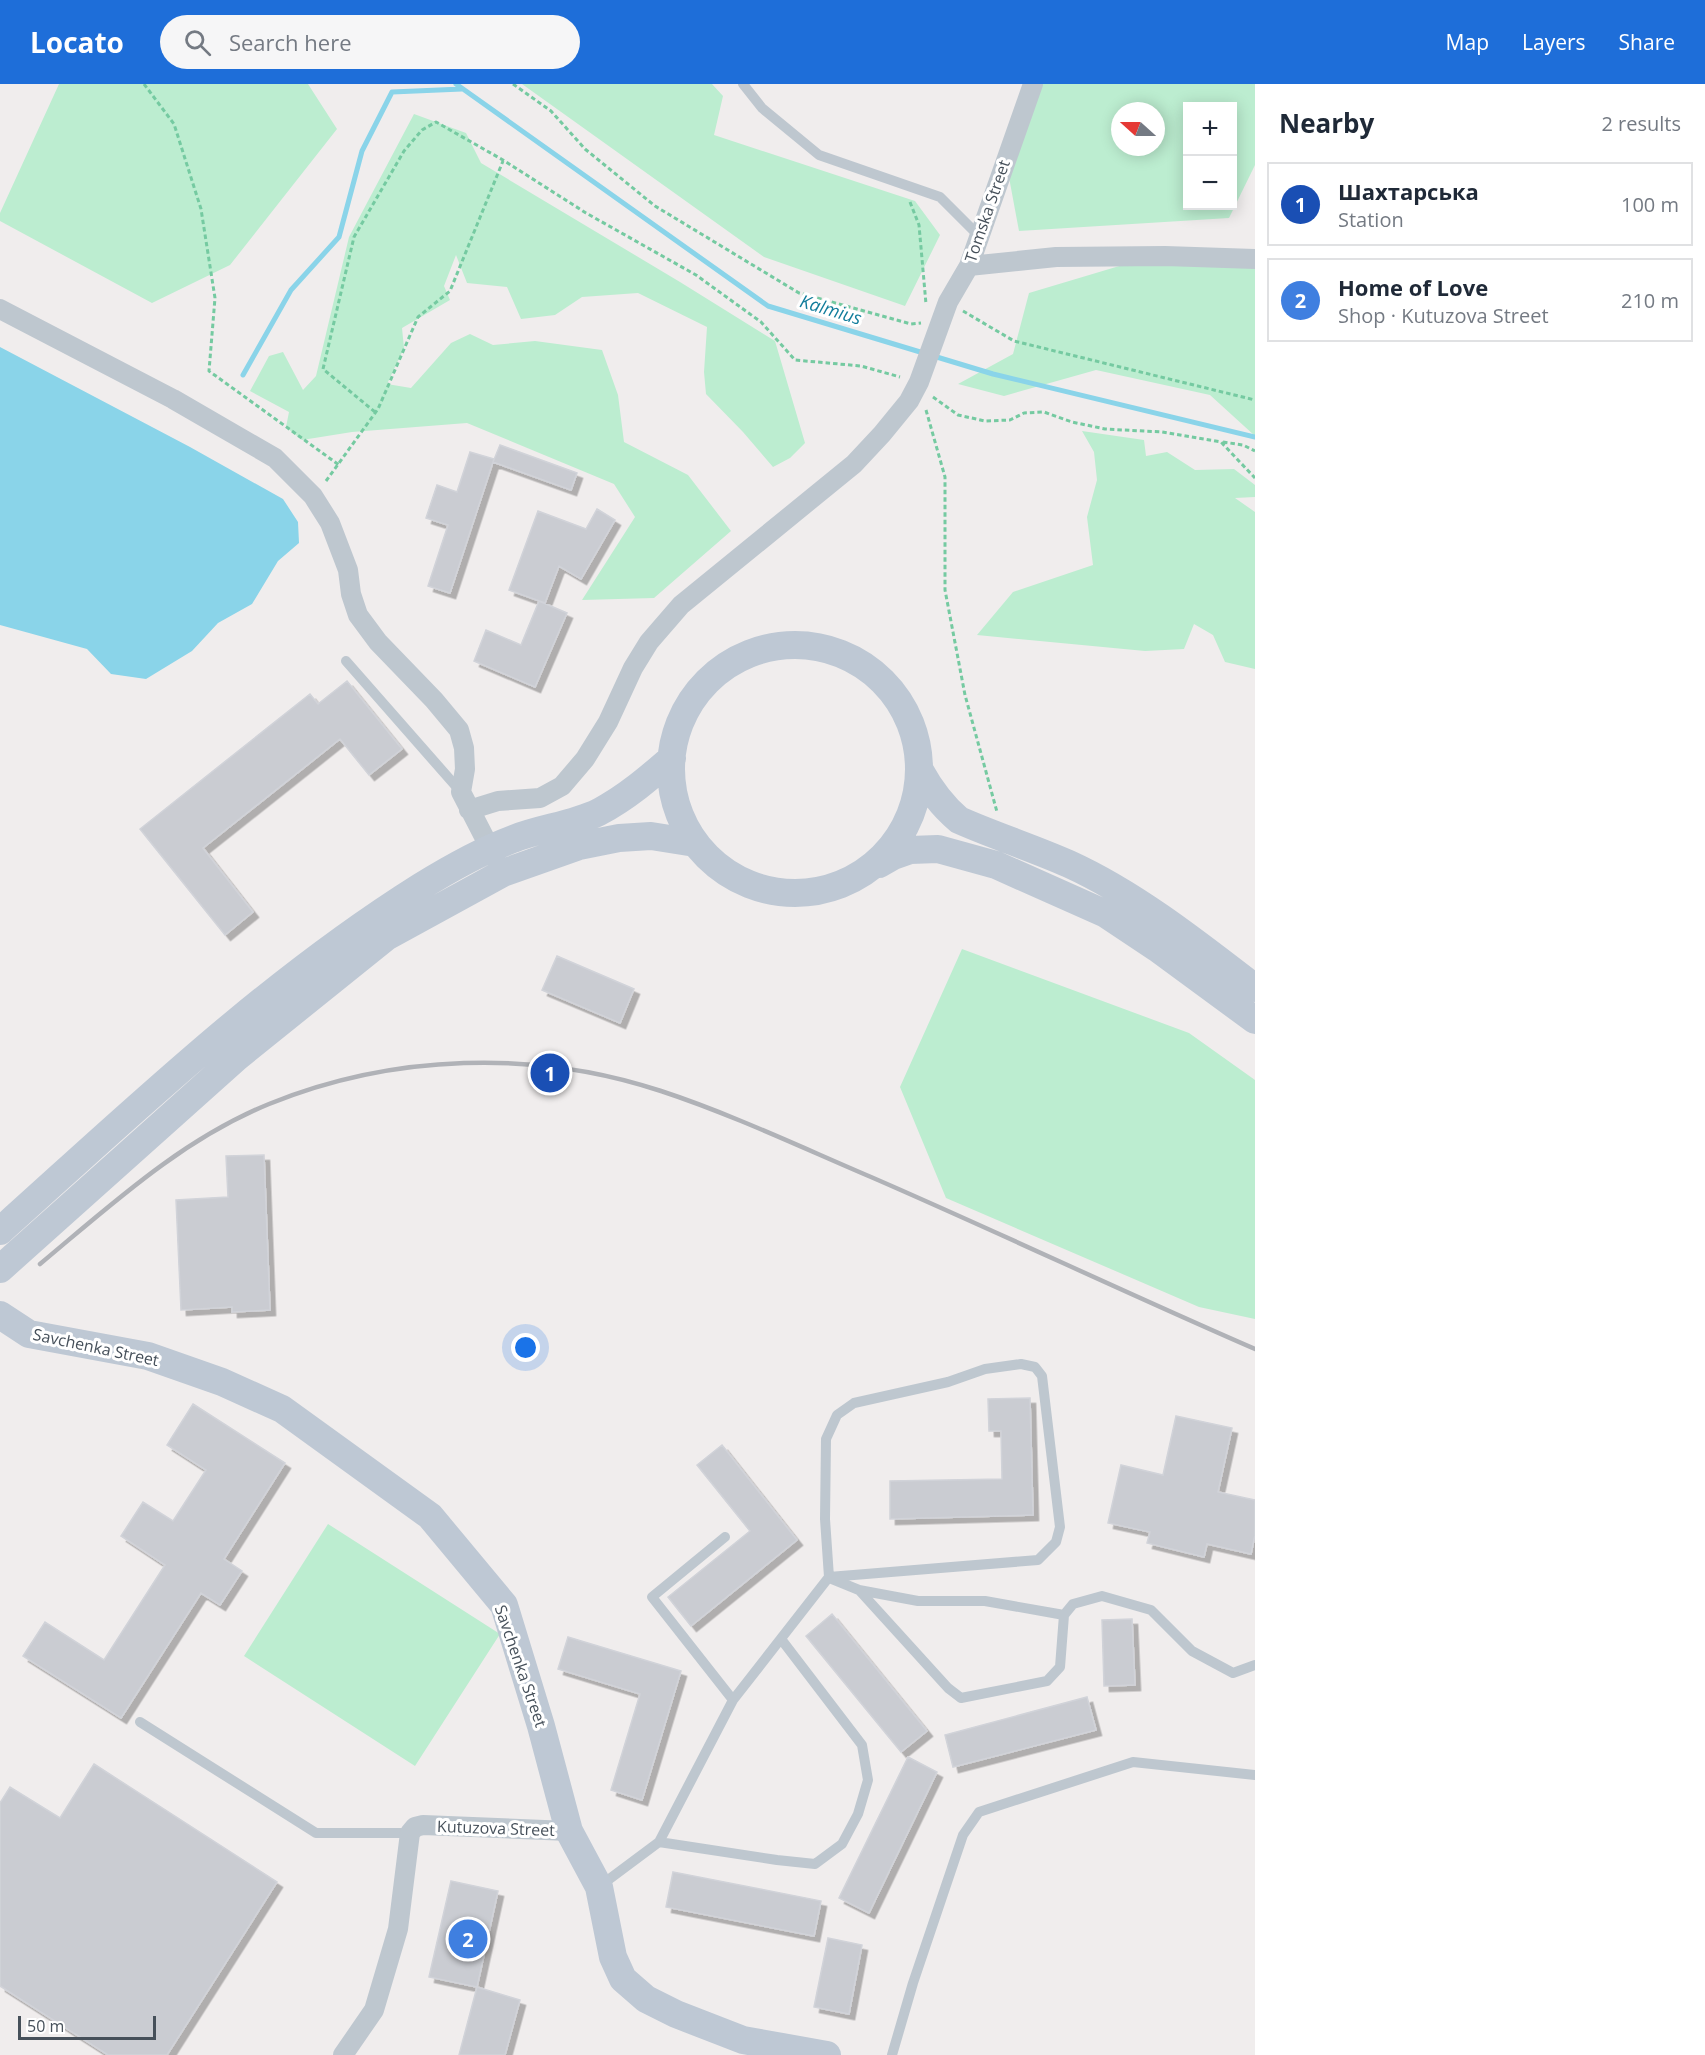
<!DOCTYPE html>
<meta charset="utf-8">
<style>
body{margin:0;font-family:"Open Sans",sans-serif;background:#f6f6f7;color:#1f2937}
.controls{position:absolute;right:18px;top:18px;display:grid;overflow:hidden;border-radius:0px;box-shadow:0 3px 15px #0003}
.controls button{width:54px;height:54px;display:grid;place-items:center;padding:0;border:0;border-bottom:2px solid #e0e1e3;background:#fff;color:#1f2937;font:30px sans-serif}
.compass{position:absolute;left:1111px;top:18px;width:54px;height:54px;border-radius:50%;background:#fff;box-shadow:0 3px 15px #0003;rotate:291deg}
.scale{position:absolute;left:18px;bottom:15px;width:138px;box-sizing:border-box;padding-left:6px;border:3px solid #46505a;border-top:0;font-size:16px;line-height:21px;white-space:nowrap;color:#46505a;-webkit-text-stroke:4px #fff;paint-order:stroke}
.you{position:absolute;left:526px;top:1264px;width:21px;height:21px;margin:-15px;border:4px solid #fff;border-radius:50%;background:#1a73e8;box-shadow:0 0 0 9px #1a73e833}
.badge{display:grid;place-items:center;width:39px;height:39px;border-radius:50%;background:#1e6ed9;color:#fff;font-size:20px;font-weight:700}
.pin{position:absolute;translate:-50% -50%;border:3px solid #fff;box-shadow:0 2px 6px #0006}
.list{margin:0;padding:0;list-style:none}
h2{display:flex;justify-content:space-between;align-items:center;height:78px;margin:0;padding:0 24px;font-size:26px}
h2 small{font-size:20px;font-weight:400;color:#747a83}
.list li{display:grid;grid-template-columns:39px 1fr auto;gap:18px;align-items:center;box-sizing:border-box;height:84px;margin:0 12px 12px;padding:0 12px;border:2px solid #e0e1e3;border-radius:0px}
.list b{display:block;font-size:22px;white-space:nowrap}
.list p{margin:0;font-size:20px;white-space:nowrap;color:#747a83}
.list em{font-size:20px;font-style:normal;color:#747a83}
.icon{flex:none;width:33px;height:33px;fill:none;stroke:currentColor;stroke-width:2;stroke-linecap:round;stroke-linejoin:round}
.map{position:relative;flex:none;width:1255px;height:1971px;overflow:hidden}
header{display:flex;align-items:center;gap:36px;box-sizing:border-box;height:84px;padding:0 30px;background:#1e6ed9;color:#fff}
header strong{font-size:28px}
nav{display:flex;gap:33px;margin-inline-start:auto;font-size:21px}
.search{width:420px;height:54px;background:#f6f6f7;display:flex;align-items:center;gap:15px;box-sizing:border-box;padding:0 21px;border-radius:33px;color:#747a83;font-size:22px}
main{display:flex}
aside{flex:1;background:#fff}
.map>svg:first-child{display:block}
.green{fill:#bcedd0;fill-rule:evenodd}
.water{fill:#8ad4e9}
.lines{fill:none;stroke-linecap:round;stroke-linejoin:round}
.stream{stroke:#8ad4e9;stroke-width:5}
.building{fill:#caccd2;stroke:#d1d3d9;stroke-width:1.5;filter:url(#shadow)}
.path{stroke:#75caa1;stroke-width:3;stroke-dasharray:4.5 3;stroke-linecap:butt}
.lane{stroke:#bec7cf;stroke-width:10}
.street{stroke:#bec7cf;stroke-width:20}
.secondary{stroke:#bec8d4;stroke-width:28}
.rail{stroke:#b0b2b7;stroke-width:4.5}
.labels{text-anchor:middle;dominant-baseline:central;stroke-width:6;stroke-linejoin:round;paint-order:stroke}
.street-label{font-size:16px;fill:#46505a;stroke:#fff}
.water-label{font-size:18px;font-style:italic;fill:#117c9b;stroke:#fff}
</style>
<header>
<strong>Locato</strong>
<div class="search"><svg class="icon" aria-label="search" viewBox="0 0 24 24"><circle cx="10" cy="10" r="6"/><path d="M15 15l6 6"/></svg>Search here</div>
<nav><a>Map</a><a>Layers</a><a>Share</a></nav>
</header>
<main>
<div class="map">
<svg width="1255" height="1971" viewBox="0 0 1255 1971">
<defs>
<filter id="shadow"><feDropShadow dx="5.5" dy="5.5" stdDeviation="0" flood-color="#0004"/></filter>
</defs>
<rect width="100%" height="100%" fill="#f0eded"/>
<!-- green -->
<path class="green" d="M59 0H308L337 45 230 181 152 219 0 137V129Z
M522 0H712L723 12 714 51 915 117 940 151 905 222 764 173Z
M1042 0H1255V81L1229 134 1019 147 1008 88ZM1188 22H1232V122H1188ZM1120 27H1156V63H1120Z
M414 30 466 49 481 79 680 198 775 257 805 359 790 374 773 383 743 348 706 310 704 288 707 243 638 209 582 213 555 231 521 235 507 203 467 199 456 171 444 202 450 216 402 244 404 264 387 300 411 304 451 259 470 250 493 261 535 257 602 266 618 311 624 358 688 391 731 447 654 514 582 516 635 433 614 400 467 339 352 348 302 356 286 343 289 328 250 307 269 272 283 268 303 306 316 292 349 153Z
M1126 180 1255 181V352L1210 311 1096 286 1004 312 958 300 1013 270 1029 209Z
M1082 347 1144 356 1146 372 1167 368 1195 386 1234 385 1255 401V413L1235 414 1255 428V585L1225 578 1213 551 1194 540 1184 565 1145 567 977 551 1013 508 1093 481 1087 433 1097 396 1094 368Z
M962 865 1189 949 1255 996V1235L1199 1223 946 1114 900 1003Z
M328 1440 500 1550 415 1682 244 1572Z"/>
<!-- water -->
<path class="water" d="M0 263 190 363 283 415 298 438 299 459 278 477 252 520 218 539 192 567 146 595 111 590 87 565 0 541Z"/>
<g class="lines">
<!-- stream -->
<path class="stream" d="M456 0 768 222 993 290 1255 353
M243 291 291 206 339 153 362 67 392 8 462 5"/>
</g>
<!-- building -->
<path class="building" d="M500 361 577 389 571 406 493 378Z
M470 368 494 375 450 509 428 502 448 441 426 434 437 401 457 408Z
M597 425 615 436 581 495 559 482 545 519 509 506 538 427 586 445Z
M539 517 567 529 535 603 474 577 486 546 521 561Z
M347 597 402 665 369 691 340 655 203 764 253 828 225 851 140 745 310 610 318 620Z
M557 872 634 905 620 939 542 906Z
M264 1071 270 1226 232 1228V1223L181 1226 176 1116 228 1113 226 1072Z
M1030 1314 1033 1431 890 1435V1397L1002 1395 1001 1347H989L988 1315Z
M193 1320 285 1379 224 1475 242 1487 220 1521 201 1509 121 1634 23 1572 45 1538 104 1576 165 1481 121 1452 143 1418 173 1437 206 1386 167 1361Z
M1176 1332 1232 1344 1218 1408 1255 1416V1451L1251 1470 1207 1460 1204 1473 1147 1459 1150 1448 1108 1439 1121 1381 1163 1391Z
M722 1361 797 1456 691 1542 668 1513 750 1447 697 1381Z
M832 1530 927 1647 901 1668 806 1552Z
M1132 1535 1135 1601 1104 1602 1102 1536Z
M568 1553 681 1587 642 1716 611 1706 640 1610 558 1585Z
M1087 1613 1096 1646 953 1683 945 1651Z
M908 1673 937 1688 869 1829 839 1814Z
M94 1680 277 1798 167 1971H108L0 1902V1719L10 1703 60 1734Z
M673 1788 821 1817 814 1852 666 1823Z
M451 1797 498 1807 477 1903 429 1893Z
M828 1854 862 1861 849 1930 814 1923Z
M477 1903 520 1916 505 1971H459Z"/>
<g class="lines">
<!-- path -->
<path class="path" d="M144 0 174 40 201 125 215 214 209 287 339 381
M513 0 551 27 585 65 655 122 799 209 911 240 921 239
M910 118 919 141 926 220
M963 227 1014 257 1255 316
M933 313 958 331 985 337 1010 336 1024 329 1044 328 1072 338 1105 345 1162 348 1221 358 1255 394
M926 326 945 393V506L965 611 997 728
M375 328 323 285 354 153 404 67 422 46 436 38 503 76 586 129 696 191 761 238 795 276 861 282 900 293
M1223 358 1243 361 1255 367
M326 397 378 325 418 233 450 207 503 77"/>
<!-- lane -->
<path class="lane" d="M743 0 762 24 819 71 940 113 978 151
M346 577 461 708
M725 1453 652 1513 733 1616
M832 1495 859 1506 948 1604 961 1614 1047 1597 1060 1583 1064 1531 1073 1520 1102 1512 1151 1526 1192 1567 1233 1589 1255 1581
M859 1506 918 1517H985L1064 1531
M140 1638 316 1749H410
M659 1758 777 1776 815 1780 842 1760 858 1730 868 1696 862 1661 781 1555
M600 1802 659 1758 733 1616 829 1493 825 1435 826 1355 837 1331 854 1319 948 1298 985 1285 1021 1280 1035 1283 1042 1292 1060 1443 1056 1458 1038 1476 829 1493
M892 1971 913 1899 963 1751 979 1728 1133 1678 1255 1691"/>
<!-- street -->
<path class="street" d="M969 182 1056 173 1165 172 1255 175
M0 225 173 315 275 374 313 412 330 439 348 486 351 510 358 531 378 558 434 616 459 646 464 664 465 685 461 708 495 774
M469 726 498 717 540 714 562 702 585 675 608 638 633 584 649 558 681 521 854 380 882 350 909 317 919 298 948 218 969 182 1033 0
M343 1971 374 1926 398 1845 410 1749 415 1743 423 1741 569 1747"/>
<!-- secondary -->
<path class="secondary" d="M671 685a124 124 0 1 1 248 0a124 124 0 1 1-248 0Z
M919 685C930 705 941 721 959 736 995 752 1033 764 1069 780 1135 810 1198 860 1255 904
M879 780 893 772 910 766 938 765 996 781 1106 830 1157 864 1255 936
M0 1147C135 1026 266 900 420 803 449 785 481 767 513 755 540 744 573 741 599 728 627 713 649 694 672 674
M0 1185 237 973 386 853 503 789 579 762 619 754 651 752 695 759
M0 1231 29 1250 148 1272 222 1298 282 1325 430 1432 504 1521 541 1642 569 1747 599 1803 613 1873 623 1895 646 1915 676 1930 743 1956 827 1971"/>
<!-- rail -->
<path class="rail" d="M40 1180C112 1120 181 1056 269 1020 392 970 535 965 661 1007 731 1030 803 1064 871 1093 1000 1149 1126 1209 1255 1265"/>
</g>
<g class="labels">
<!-- street labels -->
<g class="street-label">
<text transform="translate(987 127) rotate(-71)">Tomska Street</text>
<text transform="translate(96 1263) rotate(12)">Savchenka Street</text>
<text transform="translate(521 1582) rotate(71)">Savchenka Street</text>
<text transform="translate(496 1744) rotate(2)">Kutuzova Street</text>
</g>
<!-- water labels -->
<g class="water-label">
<text transform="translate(831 225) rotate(17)">Kalmius</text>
</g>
</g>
</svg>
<div class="controls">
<button>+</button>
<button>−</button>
</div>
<svg class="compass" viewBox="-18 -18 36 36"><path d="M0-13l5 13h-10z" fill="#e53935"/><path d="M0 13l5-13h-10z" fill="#747a83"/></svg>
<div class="scale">50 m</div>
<div class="you"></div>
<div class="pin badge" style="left:550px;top:989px;background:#1a4fb4">1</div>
<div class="pin badge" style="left:468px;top:1855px;background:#3f7fe0">2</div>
</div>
<aside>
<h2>Nearby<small>2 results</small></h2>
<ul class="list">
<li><span class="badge" style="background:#1a4fb4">1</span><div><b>Шахтарська</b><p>Station</p></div><em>100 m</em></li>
<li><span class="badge" style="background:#3f7fe0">2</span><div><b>Home of Love</b><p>Shop · Kutuzova Street</p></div><em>210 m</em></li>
</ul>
</aside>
</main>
